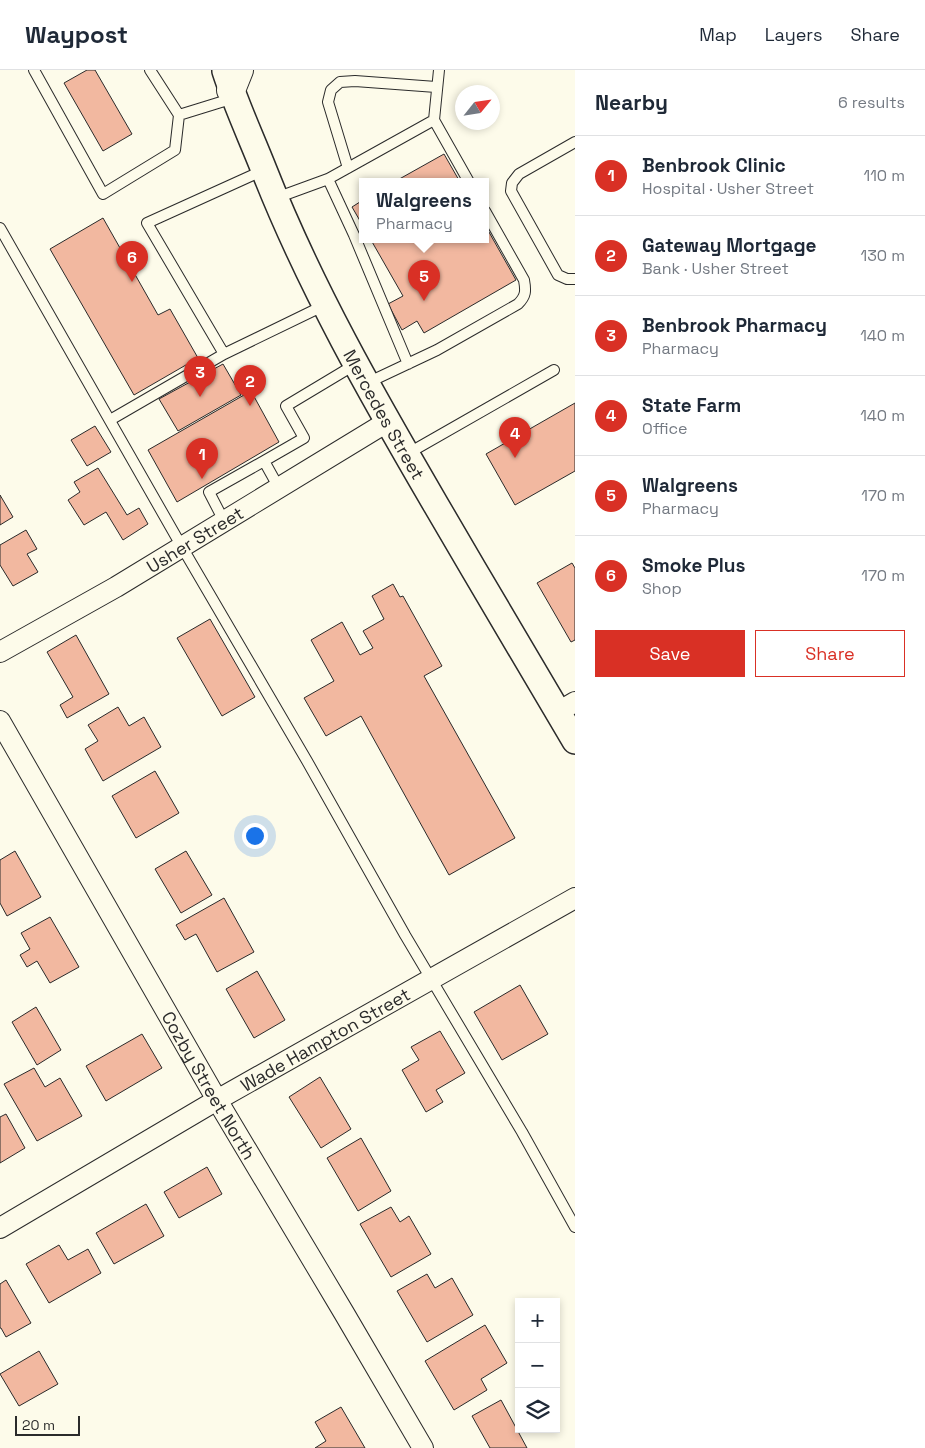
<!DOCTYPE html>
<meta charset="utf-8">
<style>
body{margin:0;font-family:"Space Grotesk",sans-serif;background:#f6f6f7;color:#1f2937}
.controls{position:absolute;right:15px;bottom:15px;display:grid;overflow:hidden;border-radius:0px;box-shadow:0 2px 8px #0003}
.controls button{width:45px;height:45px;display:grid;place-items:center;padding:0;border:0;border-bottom:1px solid #e0e1e3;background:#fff;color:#1f2937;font:25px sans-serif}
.compass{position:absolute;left:455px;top:15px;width:45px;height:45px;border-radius:50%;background:#fff;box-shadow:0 2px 8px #0003;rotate:60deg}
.scale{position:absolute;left:15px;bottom:12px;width:65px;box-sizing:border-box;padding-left:5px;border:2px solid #2b2b2b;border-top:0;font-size:14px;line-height:18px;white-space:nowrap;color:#2b2b2b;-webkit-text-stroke:4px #fdfbea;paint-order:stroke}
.you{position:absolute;left:254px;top:765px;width:18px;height:18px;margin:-12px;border:4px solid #fff;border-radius:50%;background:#1a73e8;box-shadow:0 0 0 8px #1a73e833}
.badge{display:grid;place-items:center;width:32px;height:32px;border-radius:50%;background:#d93025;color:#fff;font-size:16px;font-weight:700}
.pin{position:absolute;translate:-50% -41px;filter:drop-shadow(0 1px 2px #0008)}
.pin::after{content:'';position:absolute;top:26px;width:18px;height:15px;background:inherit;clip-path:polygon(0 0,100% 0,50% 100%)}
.popup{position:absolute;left:359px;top:108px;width:130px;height:65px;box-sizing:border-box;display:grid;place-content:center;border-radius:0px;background:#fff;filter:drop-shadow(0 1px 4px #0005);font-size:16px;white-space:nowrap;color:#747a83}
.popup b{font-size:19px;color:#1f2937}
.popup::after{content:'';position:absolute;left:50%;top:100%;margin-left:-10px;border:10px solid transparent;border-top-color:#fff}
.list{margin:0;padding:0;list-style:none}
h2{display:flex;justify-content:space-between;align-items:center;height:65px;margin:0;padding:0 20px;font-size:21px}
h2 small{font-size:16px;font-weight:400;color:#747a83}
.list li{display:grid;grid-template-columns:32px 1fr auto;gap:15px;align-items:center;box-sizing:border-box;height:80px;padding:0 20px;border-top:1px solid #e0e1e3}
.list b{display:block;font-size:19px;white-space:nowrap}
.list p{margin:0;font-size:16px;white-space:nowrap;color:#747a83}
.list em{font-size:16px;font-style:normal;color:#747a83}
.actions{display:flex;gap:10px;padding:15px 20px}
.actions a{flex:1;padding:11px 0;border:1px solid #d93025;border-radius:0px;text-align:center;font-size:18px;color:#d93025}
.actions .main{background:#d93025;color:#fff}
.icon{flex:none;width:28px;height:28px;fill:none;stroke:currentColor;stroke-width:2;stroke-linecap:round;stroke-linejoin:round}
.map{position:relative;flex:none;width:575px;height:1378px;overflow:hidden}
header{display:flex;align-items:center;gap:30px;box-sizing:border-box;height:70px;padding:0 25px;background:#fff;border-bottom:1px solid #e0e1e3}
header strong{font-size:24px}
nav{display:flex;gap:28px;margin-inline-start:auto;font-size:18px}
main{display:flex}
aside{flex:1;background:#fff}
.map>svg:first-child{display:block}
.building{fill:#f2b8a0;stroke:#2b2b2b}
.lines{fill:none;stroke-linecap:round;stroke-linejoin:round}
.service-casing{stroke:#2b2b2b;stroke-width:12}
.minor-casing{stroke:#2b2b2b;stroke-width:22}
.tertiary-casing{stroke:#2b2b2b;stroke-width:28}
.trunk-casing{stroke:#2b2b2b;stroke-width:30}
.service{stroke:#fdfbea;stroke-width:10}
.minor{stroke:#fdfbea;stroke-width:20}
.tertiary{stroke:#fdfbea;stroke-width:25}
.trunk{stroke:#fdfbea;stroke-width:28}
.labels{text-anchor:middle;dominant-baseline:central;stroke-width:4;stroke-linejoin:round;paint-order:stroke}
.street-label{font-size:18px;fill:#2b2b2b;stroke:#fdfbea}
</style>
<header>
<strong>Waypost</strong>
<nav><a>Map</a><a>Layers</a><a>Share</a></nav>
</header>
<main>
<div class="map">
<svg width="575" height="1378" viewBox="0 0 575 1378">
<rect width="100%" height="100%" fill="#fdfbea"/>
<!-- building -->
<path class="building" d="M87 0H95L132 64 103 81 64 13Z
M444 84 460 112H394Z
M363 130V156L352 137Z
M103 148 158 245 170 239 198 288 134 325 50 179Z
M485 155 516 210 424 263 417 251 402 260 388 234 403 226 371 170H485Z
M223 294 241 325 178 361 159 329Z
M251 321 279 372 177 432 148 380Z
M575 333V401L515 435 486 384Z
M95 356 111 382 87 396 71 370Z
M98 398 127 445 139 438 148 454 123 470 106 442 84 455 68 430 80 422 74 412Z
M0 425 13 447 0 455Z
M26 460 37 479 27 484 38 502 13 516 0 495V475Z
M572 493 575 498V570L571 572 537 513Z
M393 514 400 527 403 526 442 596 424 606 515 768 449 805 361 646 326 666 304 628 334 611 311 570 342 552 360 585 373 578 363 561 384 549 372 526Z
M210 549 255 627 222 646 177 568Z
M76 565 109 624 67 648 60 635 73 627 47 582Z
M118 637 129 656 144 647 161 677 103 711 85 679 98 671 88 655Z
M155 701 179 743 136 768 112 726Z
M15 781 41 827 7 846 0 833V790Z
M186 781 212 825 181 843 155 799Z
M224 828 254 882 217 902 196 864 185 870 176 855Z
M50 847 79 897 50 913 37 891 27 897 20 885 30 879 21 863Z
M257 901 285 950 254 968 226 919Z
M520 915 548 964 502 990 474 942Z
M36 937 61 980 37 995 12 952Z
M440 961 465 1003 436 1020 443 1032 426 1042 402 1000 419 990 411 977Z
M142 964 162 998 106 1031 86 996Z
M34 998 45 1017 60 1008 82 1046 37 1071 4 1014Z
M320 1007 351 1059 321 1078 289 1027Z
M6 1044 25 1078 0 1093V1047Z
M361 1068 391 1121 358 1141 327 1088Z
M207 1097 222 1124 179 1148 164 1122Z
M146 1134 164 1166 114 1194 96 1163Z
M391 1137 400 1152 409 1146 431 1184 391 1207 360 1154Z
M59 1175 68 1190 88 1179 101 1203 49 1233 26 1194Z
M427 1204 435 1218 452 1208 473 1245 427 1272 397 1221Z
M6 1210 31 1253 6 1267 1 1258H0V1214Z
M485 1255 507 1293 481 1309 487 1320 454 1340 425 1291Z
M39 1281 58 1314 19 1336 0 1304Z
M501 1330 527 1378H490L472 1346Z
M341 1337 365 1378H315L326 1371 315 1352Z"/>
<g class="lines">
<defs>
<path id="service" d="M34 0 103 124 175 80 179 45 234 28
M150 0 179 45
M439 0 434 50 469 112
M575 72 519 104 512 113 511 121 558 205 567 209H575
M348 98 328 32 331 20 340 12 355 11 436 17
M328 109 354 165 408 294
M276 128 328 109 434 50
M0 158 182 477 307 691 405 865 522 1062 575 1157
M224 284 147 153 264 100
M367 313 437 280 518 234C526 226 526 221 524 210L485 141
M110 350 224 284 325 235
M407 384 554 300
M279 418 264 391 304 368 286 336 356 294
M224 451 209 422 264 391"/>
<g id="minor">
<path id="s1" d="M0 582 116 517 387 352"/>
<path d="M558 642 575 632"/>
<path id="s2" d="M0 651 217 1030 344 1243 423 1378"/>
<path id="s3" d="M0 1158 217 1030 575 828"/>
</g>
<g id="tertiary">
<path id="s4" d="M225 1C236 35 251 67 264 100 310 217 373 327 436 435 482 514 529 593 575 671"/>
</g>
<path id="trunk" d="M231 20 239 0"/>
</defs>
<!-- service casing -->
<use href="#service" class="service-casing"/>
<!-- minor casing -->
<use href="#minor" class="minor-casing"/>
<!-- tertiary casing -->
<use href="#tertiary" class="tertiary-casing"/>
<!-- trunk casing -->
<use href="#trunk" class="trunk-casing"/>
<!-- service -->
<use href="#service" class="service"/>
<!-- minor -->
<use href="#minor" class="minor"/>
<!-- tertiary -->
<use href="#tertiary" class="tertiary"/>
<!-- trunk -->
<use href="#trunk" class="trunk"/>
</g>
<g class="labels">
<!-- street labels -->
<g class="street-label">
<text stroke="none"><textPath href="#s4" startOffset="379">Mercedes Street</textPath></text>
<text stroke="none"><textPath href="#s1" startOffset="225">Usher Street</textPath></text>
<text stroke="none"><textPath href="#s3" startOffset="376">Wade Hampton Street</textPath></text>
<text stroke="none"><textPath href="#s2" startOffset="420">Cozby Street North</textPath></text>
</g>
</g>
</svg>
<div class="controls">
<button>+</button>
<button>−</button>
<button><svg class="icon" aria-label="layers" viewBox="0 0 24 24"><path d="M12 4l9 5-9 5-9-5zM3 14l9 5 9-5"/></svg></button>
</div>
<svg class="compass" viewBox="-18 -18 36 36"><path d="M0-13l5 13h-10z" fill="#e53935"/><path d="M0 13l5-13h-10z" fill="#747a83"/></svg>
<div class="scale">20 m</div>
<div class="you"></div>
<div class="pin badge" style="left:202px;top:409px">1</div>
<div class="pin badge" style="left:250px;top:336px">2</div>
<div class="pin badge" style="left:200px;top:327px">3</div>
<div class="pin badge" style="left:515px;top:388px">4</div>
<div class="pin badge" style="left:424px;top:231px">5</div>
<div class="popup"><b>Walgreens</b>Pharmacy</div>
<div class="pin badge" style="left:132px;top:212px">6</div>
</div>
<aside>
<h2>Nearby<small>6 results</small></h2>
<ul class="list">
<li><span class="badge">1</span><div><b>Benbrook Clinic</b><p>Hospital · Usher Street</p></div><em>110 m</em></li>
<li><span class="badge">2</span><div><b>Gateway Mortgage</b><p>Bank · Usher Street</p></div><em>130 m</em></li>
<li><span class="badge">3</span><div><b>Benbrook Pharmacy</b><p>Pharmacy</p></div><em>140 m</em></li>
<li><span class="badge">4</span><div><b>State Farm</b><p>Office</p></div><em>140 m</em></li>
<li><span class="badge">5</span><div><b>Walgreens</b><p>Pharmacy</p></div><em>170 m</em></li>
<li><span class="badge">6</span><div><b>Smoke Plus</b><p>Shop</p></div><em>170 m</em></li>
</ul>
<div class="actions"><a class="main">Save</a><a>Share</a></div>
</aside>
</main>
